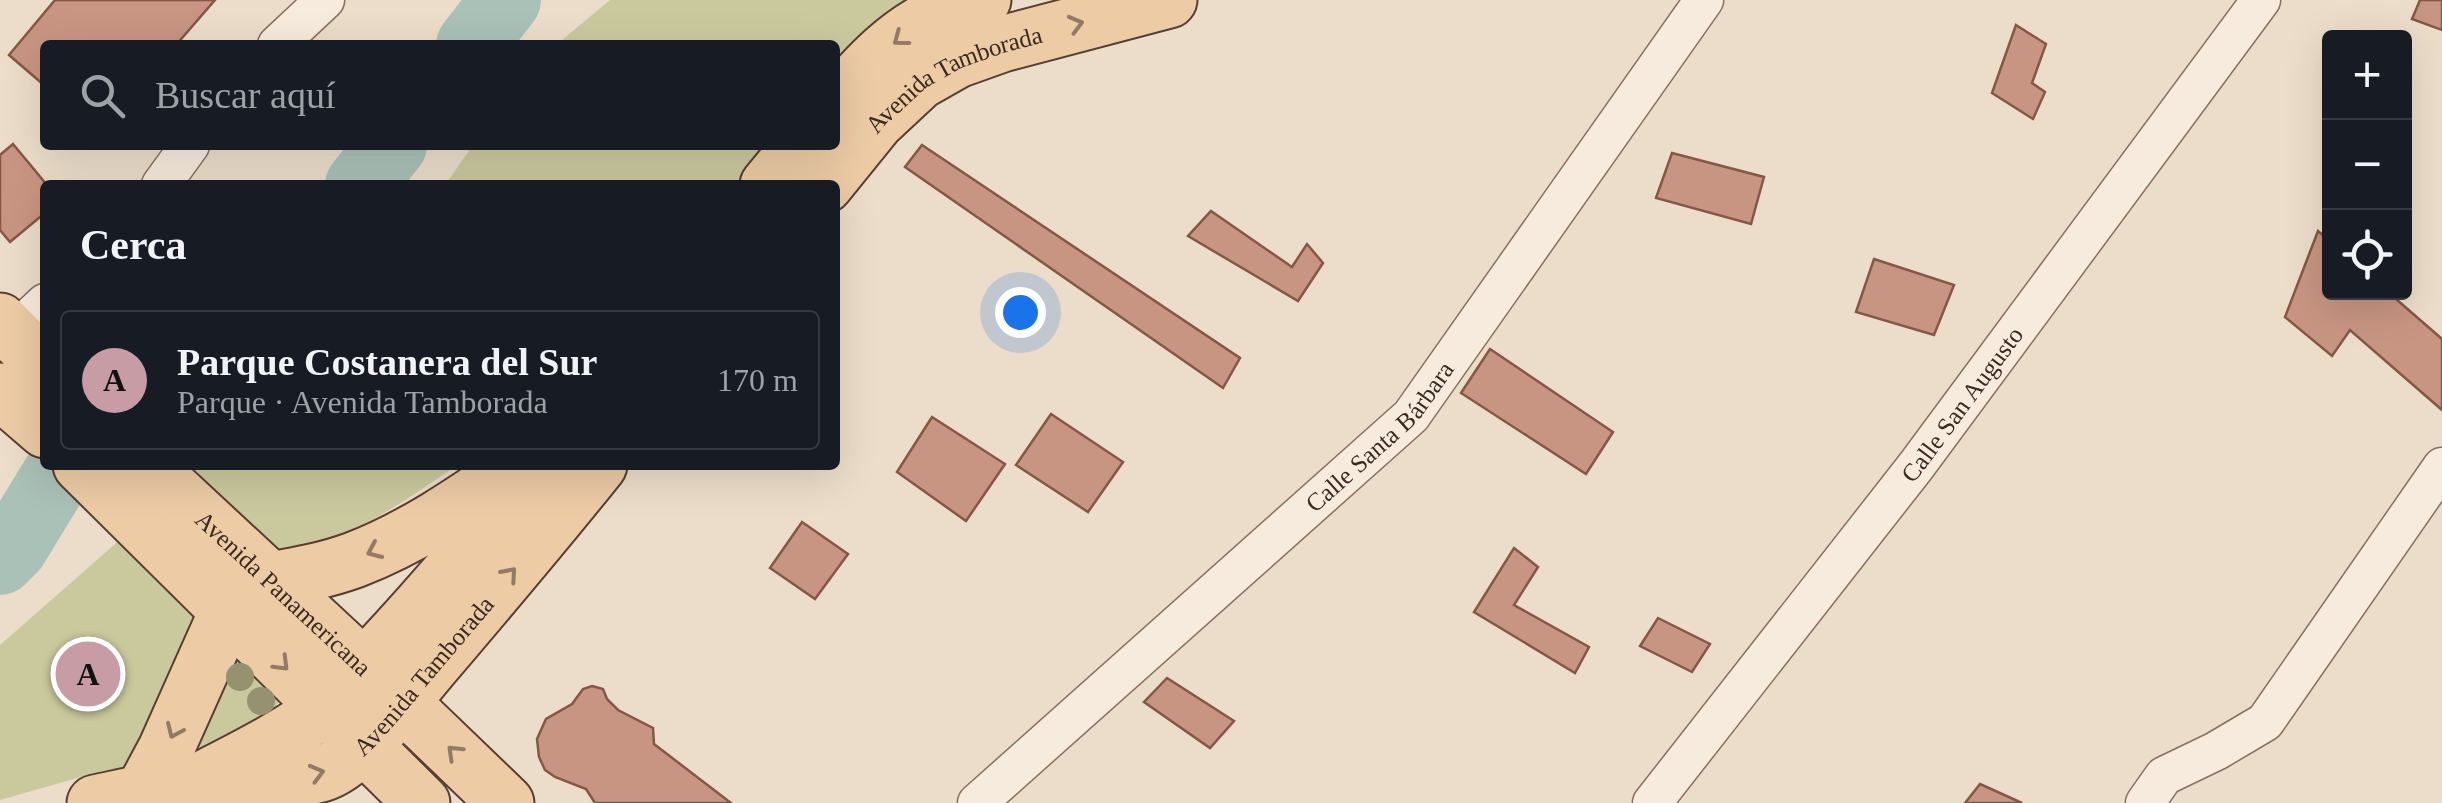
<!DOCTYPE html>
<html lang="es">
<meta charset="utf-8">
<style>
body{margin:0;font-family:"Times New Roman",serif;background:#242831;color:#f1f3f6}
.controls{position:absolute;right:30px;top:30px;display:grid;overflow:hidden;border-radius:10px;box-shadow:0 10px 40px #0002}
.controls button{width:90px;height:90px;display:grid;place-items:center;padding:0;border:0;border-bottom:2px solid #363941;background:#171b24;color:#f1f3f6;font:50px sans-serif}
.you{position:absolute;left:1020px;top:312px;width:35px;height:35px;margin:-25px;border:8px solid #fff;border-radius:50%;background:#1a73e8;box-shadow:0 0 0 15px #1a73e833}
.badge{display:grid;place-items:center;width:65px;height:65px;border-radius:50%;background:#c79ca5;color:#111;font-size:32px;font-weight:700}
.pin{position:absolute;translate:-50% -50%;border:5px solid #fff;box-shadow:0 2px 10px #0006}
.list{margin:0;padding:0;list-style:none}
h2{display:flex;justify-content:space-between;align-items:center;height:130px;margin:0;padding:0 40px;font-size:42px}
h2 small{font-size:32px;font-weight:400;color:#9ea1a6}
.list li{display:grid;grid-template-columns:65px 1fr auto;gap:30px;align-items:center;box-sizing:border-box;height:140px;margin:0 20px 20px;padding:0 20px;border:2px solid #363941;border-radius:10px}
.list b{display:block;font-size:38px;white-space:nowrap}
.list p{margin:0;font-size:32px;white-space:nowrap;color:#9ea1a6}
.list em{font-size:32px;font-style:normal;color:#9ea1a6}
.icon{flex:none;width:55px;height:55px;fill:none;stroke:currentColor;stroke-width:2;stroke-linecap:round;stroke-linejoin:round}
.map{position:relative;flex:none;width:2442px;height:803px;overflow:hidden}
.search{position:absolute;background:#171b24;box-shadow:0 10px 40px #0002;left:40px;top:40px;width:800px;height:110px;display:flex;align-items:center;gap:25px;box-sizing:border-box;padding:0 35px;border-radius:10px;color:#9ea1a6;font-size:38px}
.panel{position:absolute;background:#171b24;box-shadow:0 10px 40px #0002;left:40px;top:180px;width:800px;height:290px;border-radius:10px}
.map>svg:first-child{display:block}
.green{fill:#cac99e}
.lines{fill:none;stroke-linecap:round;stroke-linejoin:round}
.river{stroke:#aac1b7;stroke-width:70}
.building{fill:#c89582;stroke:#865646;stroke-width:2.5}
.street-casing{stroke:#886f5f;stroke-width:41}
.primary-casing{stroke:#573e33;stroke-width:59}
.street{stroke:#f7ebdd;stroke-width:38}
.primary{stroke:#eccba5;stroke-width:55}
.tree{fill:#969271}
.oneway{stroke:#937a64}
.labels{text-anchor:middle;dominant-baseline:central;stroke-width:8;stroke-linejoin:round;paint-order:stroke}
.street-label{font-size:25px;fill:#3a2a22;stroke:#f4e8d9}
</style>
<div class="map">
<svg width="2442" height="803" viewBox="0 0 2442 803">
<rect width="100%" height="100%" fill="#ecddca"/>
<!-- green -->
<path class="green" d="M610 0H930L835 72V45H556Z
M473 145H776L743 185H445Z
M197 465H458C412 495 367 530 314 543 298 547 283 548 267 552L189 472Z
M123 537 202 617 130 762 122 768 102 771 0 800V645Z
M235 652 277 694 278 703 272 713 207 753 200 748 199 741Z"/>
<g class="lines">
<!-- river -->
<path class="river" d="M471 45 506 0
M360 185 392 145
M0 560 13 547 63 465"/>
</g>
<!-- building -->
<path class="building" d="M55 0H215L176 45H45V86L9 55Z
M2420 0H2442V30L2412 19Z
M2016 25 2046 44 2032 83 2045 92 2033 119 1992 93Z
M13 144 47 185H45V213L10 242 0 230V155Z
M922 145 1240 358 1223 388 905 167Z
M1672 153 1764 177 1751 224 1656 198Z
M1211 211 1292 267 1307 244 1323 263 1298 301 1188 236Z
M2318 231 2330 241V292H2388L2442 339V410L2350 330 2332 356 2285 317Z
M1874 259 1954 285 1934 335 1856 312Z
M1490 349 1613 432 1586 474 1461 393Z
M1051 414 1123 462 1088 512 1016 465Z
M932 417 1005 464 966 521 897 472Z
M802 522 848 554 815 599 770 568Z
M1514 548 1538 567 1514 605 1589 647 1575 673 1474 612Z
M1658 618 1710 644 1692 672 1640 646Z
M1167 678 1234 721 1210 748 1144 702Z
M592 686 603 689 607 699 618 710 653 728 654 744 731 803H595L586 789 555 777 545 770 539 757 537 739 546 719 572 704 583 689Z
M1980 784 2022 803H1965Z"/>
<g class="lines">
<defs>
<g id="street">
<path d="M277 45 325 0"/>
<path d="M161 185 190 145"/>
<path d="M12 334 45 303"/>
<path id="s1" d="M977 803 1411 416 1704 0"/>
<path id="s2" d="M1652 803 1916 466 2261 0"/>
<path d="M2145 803 2164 776 2216 751 2265 722 2442 467"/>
</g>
<g id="primary">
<path d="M835 104C866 67 899 31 945 12 957 7 970 4 983 0"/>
<path d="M768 185 801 145"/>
<path id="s3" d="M825 185 876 122 920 81 957 60 1002 44 1169 0"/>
<path d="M0 321 45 366"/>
<path d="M0 391 45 430"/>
<path d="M81 465 422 803"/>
<path id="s4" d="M146 465 401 702 506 803"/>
<path d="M271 580C299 575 327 570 354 560 412 538 464 502 515 467"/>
<path d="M207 777C238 761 271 745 301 725 332 703 359 674 384 646 438 588 489 527 539 465"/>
<path d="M143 792 166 749 228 610"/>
<path id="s5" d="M95 803C128 796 160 788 193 785 235 781 280 785 321 774 357 764 404 698 429 669 486 602 544 534 599 465"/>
</g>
</defs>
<!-- street casing -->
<use href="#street" class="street-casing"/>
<!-- primary casing -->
<use href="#primary" class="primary-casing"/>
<!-- street -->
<use href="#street" class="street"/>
<!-- primary -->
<use href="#primary" class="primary"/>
</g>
<!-- trees -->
<g class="tree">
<circle cx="240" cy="677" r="14"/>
<circle cx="261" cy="701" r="14"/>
</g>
<!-- one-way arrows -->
<defs><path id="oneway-chevron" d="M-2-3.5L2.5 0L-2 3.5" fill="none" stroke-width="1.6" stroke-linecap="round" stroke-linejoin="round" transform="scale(2.5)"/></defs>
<g class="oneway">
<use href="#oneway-chevron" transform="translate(1076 24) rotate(-15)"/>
<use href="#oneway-chevron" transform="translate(900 39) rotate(143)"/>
<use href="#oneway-chevron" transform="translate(374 551) rotate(156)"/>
<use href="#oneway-chevron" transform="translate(510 574) rotate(-49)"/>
<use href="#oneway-chevron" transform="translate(282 664) rotate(45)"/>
<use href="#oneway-chevron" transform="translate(174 731) rotate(114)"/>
<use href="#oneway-chevron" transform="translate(454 752) rotate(-136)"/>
<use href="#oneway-chevron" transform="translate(317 773) rotate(-15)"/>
</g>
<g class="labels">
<!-- street labels -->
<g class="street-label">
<text stroke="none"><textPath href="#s3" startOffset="172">Avenida Tamborada</textPath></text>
<text stroke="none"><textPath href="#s2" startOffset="505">Calle San Augusto</textPath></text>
<text stroke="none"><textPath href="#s1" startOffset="545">Calle Santa Bárbara</textPath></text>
<text stroke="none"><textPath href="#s4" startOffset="188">Avenida Panamericana</textPath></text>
<text stroke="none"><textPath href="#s5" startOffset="372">Avenida Tamborada</textPath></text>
</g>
</g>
</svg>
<div class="controls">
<button>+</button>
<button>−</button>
<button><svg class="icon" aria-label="locate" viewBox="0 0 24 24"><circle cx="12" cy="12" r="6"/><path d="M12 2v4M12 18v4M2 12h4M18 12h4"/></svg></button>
</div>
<div class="you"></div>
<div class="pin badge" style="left:88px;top:674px">A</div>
<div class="search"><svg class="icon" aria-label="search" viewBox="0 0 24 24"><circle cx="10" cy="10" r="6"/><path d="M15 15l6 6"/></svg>Buscar aquí</div>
<section class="panel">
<h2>Cerca<small></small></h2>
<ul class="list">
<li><span class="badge">A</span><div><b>Parque Costanera del Sur</b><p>Parque · Avenida Tamborada</p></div><em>170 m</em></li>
</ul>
</section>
</div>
